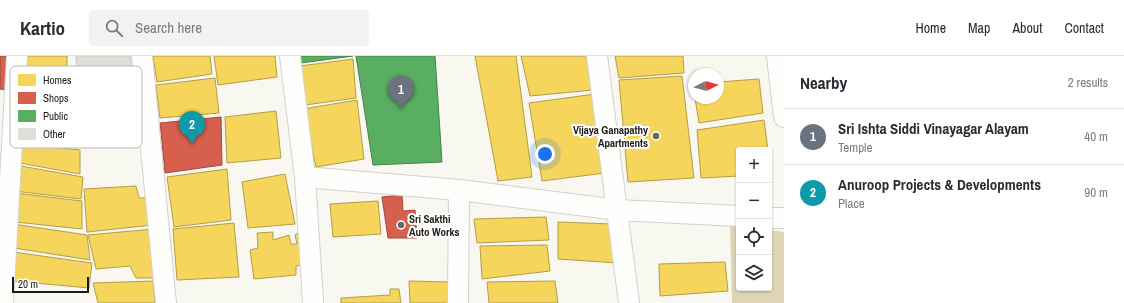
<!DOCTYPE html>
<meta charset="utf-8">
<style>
body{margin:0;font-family:"Archivo Narrow",sans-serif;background:#f2f2f3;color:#2b2b33}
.controls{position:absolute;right:12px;bottom:12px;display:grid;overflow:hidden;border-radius:4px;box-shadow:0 1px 3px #0004}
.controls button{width:36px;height:36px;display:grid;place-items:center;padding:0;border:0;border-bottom:1px solid #e1e1e2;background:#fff;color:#2b2b33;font:20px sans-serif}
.compass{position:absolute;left:688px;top:12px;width:36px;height:36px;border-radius:50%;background:#fff;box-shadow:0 1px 3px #0004;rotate:85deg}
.scale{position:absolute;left:12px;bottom:10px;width:77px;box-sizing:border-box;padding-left:4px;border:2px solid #1b1a16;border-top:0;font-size:11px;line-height:14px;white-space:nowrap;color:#1b1a16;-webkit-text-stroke:3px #fff;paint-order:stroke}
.you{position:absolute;left:545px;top:98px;width:14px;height:14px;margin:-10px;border:3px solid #fff;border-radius:50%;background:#1a73e8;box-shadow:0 0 0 6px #1a73e833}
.badge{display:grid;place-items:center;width:26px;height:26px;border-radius:50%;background:#7c3aed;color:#fff;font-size:13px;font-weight:700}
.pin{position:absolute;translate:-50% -33px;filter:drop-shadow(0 1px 2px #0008)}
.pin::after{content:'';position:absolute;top:21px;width:14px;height:12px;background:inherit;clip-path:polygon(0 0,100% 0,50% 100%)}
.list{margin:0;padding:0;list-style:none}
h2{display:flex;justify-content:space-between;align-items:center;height:52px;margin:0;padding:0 16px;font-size:17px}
h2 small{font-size:13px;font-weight:400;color:#7c7c81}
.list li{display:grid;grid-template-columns:26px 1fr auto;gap:12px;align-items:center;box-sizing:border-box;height:56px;padding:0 16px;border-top:1px solid #e1e1e2}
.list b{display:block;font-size:15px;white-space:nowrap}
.list p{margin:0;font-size:13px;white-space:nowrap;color:#7c7c81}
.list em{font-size:13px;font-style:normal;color:#7c7c81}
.icon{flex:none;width:22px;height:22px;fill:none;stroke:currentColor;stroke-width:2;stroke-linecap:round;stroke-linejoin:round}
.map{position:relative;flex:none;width:784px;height:247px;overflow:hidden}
header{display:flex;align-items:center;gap:24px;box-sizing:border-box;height:56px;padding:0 20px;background:#fff;border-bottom:1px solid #e1e1e2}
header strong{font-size:19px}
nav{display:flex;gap:22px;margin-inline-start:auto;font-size:14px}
.search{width:280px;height:36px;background:#f2f2f3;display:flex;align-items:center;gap:10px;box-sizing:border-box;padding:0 14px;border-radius:4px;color:#7c7c81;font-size:15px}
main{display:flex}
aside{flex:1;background:#fff}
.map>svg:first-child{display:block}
.forest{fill:#ded4b7}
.homes{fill:#f6d55c;stroke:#b49d47}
.shops{fill:#d6604d;stroke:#9e4b3c}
.public{fill:#5aae61;stroke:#47824a}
.building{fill:#e0ded9;stroke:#c9c8c3}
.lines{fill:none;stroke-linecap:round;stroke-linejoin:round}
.street-casing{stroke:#d2d1cc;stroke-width:22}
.street{stroke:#fefefd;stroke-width:20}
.poi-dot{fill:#686762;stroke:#fff;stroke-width:1.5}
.labels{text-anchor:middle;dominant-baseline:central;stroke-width:4;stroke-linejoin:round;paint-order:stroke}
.poi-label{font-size:11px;font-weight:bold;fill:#1b1a16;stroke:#fff;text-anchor:end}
.key{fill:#fff;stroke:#bbbab9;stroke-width:1}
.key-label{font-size:11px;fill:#1b1a16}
</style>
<header>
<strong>Kartio</strong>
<div class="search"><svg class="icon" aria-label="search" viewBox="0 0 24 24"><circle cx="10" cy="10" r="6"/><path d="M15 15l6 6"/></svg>Search here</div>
<nav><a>Home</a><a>Map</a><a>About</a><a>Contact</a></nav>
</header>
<main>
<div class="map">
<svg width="784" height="247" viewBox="0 0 784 247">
<rect width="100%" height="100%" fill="#f8f7f0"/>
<!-- forest -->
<path class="forest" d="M730 169 739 170V232H769V174L784 176V247H732Z"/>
<!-- homes -->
<path class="homes" d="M22 0H67V30L20 24Z
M153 0H210L212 18 157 26Z
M214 0H275L277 21 218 29Z
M475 0H516L532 121 498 125Z
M521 0H591L593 34 530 40Z
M615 0H683L684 17 619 22Z
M353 3 356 42 305 49 300 10Z
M682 20 694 122 628 126 619 24Z
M215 22 219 57 160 62 156 29Z
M759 23 763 57 699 67 695 42H718V26Z
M595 38 605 117 542 125 529 47Z
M357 44 364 103 316 111 303 53Z
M276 55 281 102 227 107 225 61Z
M764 64 768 94H739V120L701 122 697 74Z
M20 87 80 94V118L20 107Z
M769 99 771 119H769Z
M15 109 83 121 81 143 14 135Z
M227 113 231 164 174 171 167 121Z
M285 118 295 168 248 172 242 126Z
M136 130 139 142H150L153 169 87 176 84 133Z
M15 137 82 145V173L15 166Z
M378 145 381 178 333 181 330 148Z
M546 161 549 184 477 187 474 163Z
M558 166 613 168 617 207 558 203Z
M234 167 239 221 177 224 173 173Z
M13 168 87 179 90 204 14 192Z
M154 173 159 222H136L130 210 96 213 88 179Z
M273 176V184L289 179 291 188H297L295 179 299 176 304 209 296 210V219L254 223 250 194 258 192 257 177Z
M547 189 550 215 482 223 480 190Z
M13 196 92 207 89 232 14 225Z
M725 206 728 235 660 240 659 208Z
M153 225 155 247H98L93 227Z
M409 225 450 226V247H410Z
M555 225 558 247H489L487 226Z
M390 233H399L401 247H341V242L390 239Z"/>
<!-- shops -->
<path class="shops" d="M0 0H9L8 34 0 33Z
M221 61 222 109 165 117 160 67Z
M402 139 403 155 415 154 417 182H388L382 141Z"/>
<!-- public -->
<path class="public" d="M299 0H353L301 7Z
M356 0H435L442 106 373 109Z"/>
<!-- building -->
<path class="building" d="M76 0H130L133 31 78 37Z"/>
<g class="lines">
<defs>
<path id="street" d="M142 0 166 247
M290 0 305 121 313 247
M597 0 629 247
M777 0 784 61
M305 121 459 134 618 154 739 160
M769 162H784
M3 247 17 0
M458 247 459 134"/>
</defs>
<!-- street casing -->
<use href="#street" class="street-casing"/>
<!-- street -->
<use href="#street" class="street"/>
</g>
<!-- markers -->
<g class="poi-dot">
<circle cx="656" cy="80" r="4"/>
<circle cx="401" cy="169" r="4"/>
</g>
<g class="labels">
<!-- poi labels -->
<g class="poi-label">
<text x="648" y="74">Vijaya Ganapathy<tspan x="648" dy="13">Apartments</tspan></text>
<text x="409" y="163" text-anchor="start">Sri Sakthi<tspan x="409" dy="13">Auto Works</tspan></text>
</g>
</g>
<!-- legend -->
<rect x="10" y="10" width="132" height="82" rx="6" class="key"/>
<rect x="18" y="18" width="18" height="12" fill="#f6d55c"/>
<rect x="18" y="36" width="18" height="12" fill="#d6604d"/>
<rect x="18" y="54" width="18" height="12" fill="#5aae61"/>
<rect x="18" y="72" width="18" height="12" fill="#e0ded9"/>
<g class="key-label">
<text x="43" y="28">Homes</text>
<text x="43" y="46">Shops</text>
<text x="43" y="64">Public</text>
<text x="43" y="82">Other</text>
</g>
</svg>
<div class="controls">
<button>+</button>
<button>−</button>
<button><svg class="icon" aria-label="locate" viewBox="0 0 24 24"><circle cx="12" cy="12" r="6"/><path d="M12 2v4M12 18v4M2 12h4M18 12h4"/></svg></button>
<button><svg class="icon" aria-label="layers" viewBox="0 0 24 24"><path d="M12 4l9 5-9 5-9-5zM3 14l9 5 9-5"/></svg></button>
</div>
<svg class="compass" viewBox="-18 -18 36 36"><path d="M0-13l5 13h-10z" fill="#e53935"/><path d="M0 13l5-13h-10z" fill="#7c7c81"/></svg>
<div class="scale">20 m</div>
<div class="you"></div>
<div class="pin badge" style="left:401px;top:53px;background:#6b7280">1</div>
<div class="pin badge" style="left:192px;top:88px;background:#0f9aa8">2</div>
</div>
<aside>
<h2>Nearby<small>2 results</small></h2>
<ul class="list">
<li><span class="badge" style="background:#6b7280">1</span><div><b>Sri Ishta Siddi Vinayagar Alayam</b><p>Temple</p></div><em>40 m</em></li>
<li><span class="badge" style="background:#0f9aa8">2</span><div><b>Anuroop Projects &amp; Developments</b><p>Place</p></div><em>90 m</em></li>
</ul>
</aside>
</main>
